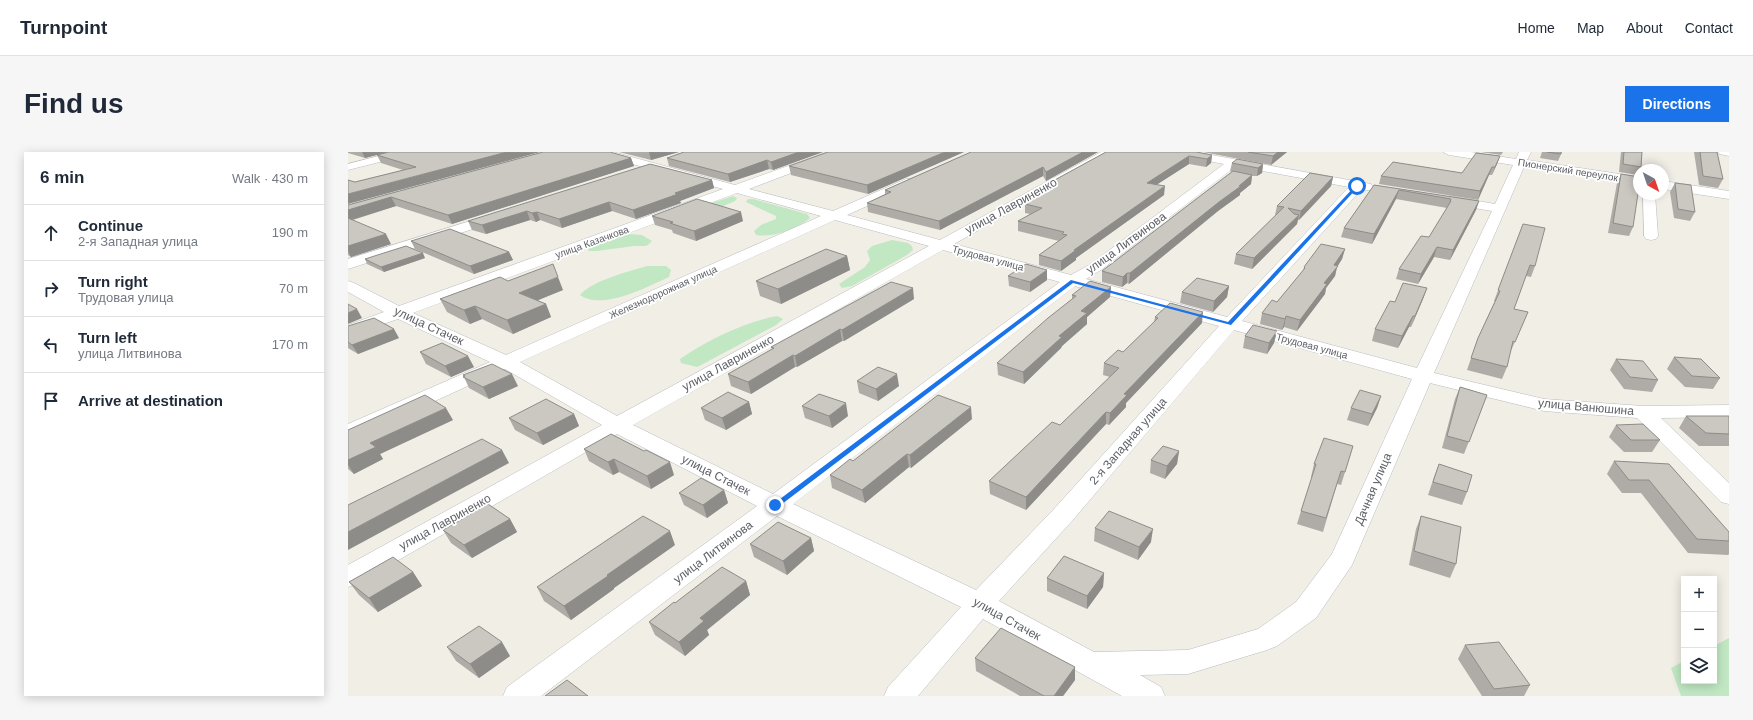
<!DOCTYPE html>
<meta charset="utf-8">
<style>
body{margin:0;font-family:Helvetica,sans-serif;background:#f6f6f7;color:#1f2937}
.controls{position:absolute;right:12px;bottom:12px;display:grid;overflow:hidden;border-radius:0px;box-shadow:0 2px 10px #0003}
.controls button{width:36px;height:36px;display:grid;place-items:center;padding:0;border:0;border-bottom:1px solid #e0e1e3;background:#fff;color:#1f2937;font:20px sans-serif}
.compass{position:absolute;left:1285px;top:12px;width:36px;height:36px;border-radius:50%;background:#fff;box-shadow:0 2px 10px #0003;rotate:140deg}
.stop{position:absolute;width:12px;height:12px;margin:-9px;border:3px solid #1a73e8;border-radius:50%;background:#fff}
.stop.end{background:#1a73e8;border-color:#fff;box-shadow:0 1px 4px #0008}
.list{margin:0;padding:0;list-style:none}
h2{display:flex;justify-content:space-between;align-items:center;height:52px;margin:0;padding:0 16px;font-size:17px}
h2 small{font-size:13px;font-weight:400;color:#747a83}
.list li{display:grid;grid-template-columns:26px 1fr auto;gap:12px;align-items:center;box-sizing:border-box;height:56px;padding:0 16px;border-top:1px solid #e0e1e3}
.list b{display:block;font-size:15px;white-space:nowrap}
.list p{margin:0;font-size:13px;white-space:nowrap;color:#747a83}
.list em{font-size:13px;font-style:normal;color:#747a83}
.icon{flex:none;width:22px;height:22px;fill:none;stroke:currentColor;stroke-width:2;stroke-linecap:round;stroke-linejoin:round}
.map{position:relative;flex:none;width:1381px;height:544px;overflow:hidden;border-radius:0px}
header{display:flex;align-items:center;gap:24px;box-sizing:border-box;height:56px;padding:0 20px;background:#fff;border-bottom:1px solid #e0e1e3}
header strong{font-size:19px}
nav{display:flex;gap:22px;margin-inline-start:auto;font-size:14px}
.intro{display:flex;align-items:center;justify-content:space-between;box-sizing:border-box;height:96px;padding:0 24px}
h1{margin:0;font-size:28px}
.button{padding:10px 18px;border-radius:0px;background:#1a73e8;color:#fff;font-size:14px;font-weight:700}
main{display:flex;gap:24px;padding:0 24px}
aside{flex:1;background:#fff;border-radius:0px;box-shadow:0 2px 10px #0003}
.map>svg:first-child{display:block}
.green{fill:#c1e8c3}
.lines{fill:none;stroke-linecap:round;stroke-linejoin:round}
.minor-casing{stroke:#babcc1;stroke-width:1}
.minor{fill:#fff;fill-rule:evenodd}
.wall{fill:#afaca7}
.shaded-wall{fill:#8e8c88}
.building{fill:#cbc8c2;stroke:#8e8c88}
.route{fill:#1a73e8}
.labels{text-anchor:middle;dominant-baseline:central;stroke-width:3.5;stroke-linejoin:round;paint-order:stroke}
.far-street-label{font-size:10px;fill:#5d6066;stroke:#fff}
.street-label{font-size:12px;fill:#5d6066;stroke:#fff}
</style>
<header>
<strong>Turnpoint</strong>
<nav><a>Home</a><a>Map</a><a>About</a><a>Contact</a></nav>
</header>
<div class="intro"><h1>Find us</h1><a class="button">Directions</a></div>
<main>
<aside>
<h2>6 min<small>Walk · 430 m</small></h2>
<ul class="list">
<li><svg class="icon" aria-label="ahead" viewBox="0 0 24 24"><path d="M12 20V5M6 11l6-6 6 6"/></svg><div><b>Continue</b><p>2-я Западная улица</p></div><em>190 m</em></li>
<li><svg class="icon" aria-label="right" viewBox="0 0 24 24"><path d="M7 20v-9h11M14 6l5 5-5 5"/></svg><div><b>Turn right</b><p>Трудовая улица</p></div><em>70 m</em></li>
<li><svg class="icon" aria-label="left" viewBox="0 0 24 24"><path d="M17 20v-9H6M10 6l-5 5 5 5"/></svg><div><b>Turn left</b><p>улица Литвинова</p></div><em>170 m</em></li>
<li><svg class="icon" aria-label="arrive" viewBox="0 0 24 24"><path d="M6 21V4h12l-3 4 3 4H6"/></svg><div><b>Arrive at destination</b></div></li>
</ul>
</aside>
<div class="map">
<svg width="1381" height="544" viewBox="0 0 1381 544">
<rect width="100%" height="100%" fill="#f0eee5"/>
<!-- green -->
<path class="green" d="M385 44 389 46 387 49 350 65 340 59Z
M400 47H405L459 62 462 66C449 77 424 86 408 83L406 79 413 73 428 67V64L398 50Z
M280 82 294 83 304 89 300 93 297 94H286L249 99H241L239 96Z
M544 88 560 91 564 94 565 98 559 103 504 134 494 136 491 132 517 115 522 108 519 99 524 94Z
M299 114H318L323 118 321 125C299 135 254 159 232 143 245 128 280 120 299 114Z
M429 164 435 167 428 173 353 213 349 215 333 211 332 207C359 188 397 170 429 164Z
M1381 486V544H1333L1323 516 1336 509V529H1366V494Z"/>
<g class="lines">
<defs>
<path id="minor" d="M46 0H65L63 2 0 18V12Z
M246 0H265L387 33 479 0H495L493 2 401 37 485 59 558 27H566L568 30 566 33 499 63 592 88 753 0H767L765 2 606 92 723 123 743 112 876 12 829 3 823 0H847L1023 32 1025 35 1023 38H1013L894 169 1069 216 1144 59 1102 52 1097 51 1096 48 1097 45 1102 44 1147 52 1165 13 1101 3 1095 0H1123L1168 7 1171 0H1183L1179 8 1291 25V33L1176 15 1086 221 1196 247 1295 254 1381 253V265L1313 266 1381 331V352L1373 350 1289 266 1196 259 1082 231 1004 413 968 466 929 494 919 498 840 522 792 523 813 535 817 544H774L635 467 570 544H536L540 535 613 455 429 364 193 544H155L159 535 409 354 269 282 9 432 0 435V413L254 273 157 217 8 285 0 286V272L142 210 50 167 0 184V173L36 160 0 140V129L6 131 51 154 375 37 248 2ZM888 14 1001 35 879 165 738 127 753 118ZM389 41 473 64 158 203 65 161ZM487 68 581 94 269 264 172 210ZM595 98 712 130 425 342 285 273ZM727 134 871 174 706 357 628 438 445 352ZM886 178 1064 227 984 402 948 450 910 477 840 498 746 500 651 449 724 369Z
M1370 0H1381V4L1372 2Z
M1315 29 1381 39V47L1315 37Z
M1295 42H1307L1310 84 1308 87 1303 88 1298 87 1296 84Z
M148 61 153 62 155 65 153 68 0 117V107Z"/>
</defs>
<!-- minor casing -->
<use href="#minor" class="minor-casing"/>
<!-- minor -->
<use href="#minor" class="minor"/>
</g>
<!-- wall -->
<path class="wall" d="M0 0H40L17 6 0 1Z
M192 0 7 30 55 18 33 11 29 3Z
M195 0 283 6 286 14 104 72 48 54 5 68 43 92 3 105 0 103V53Z
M271 0H331L303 8Z
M336 0H475L425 18 421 17 382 30 321 14 319 6Z
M616 0 520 42 443 23 441 14Z
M623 0H750L698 29 695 24 592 78 520 60 519 51 537 42V38Z
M758 0 864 3 863 11 858 15 841 12 809 32 816 43 728 106V108L713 119 691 113V103L711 89 670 79V69L682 62 677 61V52L703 36V30Z
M855 0H939L923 13Z
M1133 0H1155L1153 3Z
M1194 0H1214L1210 9 1192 6Z
M1273 0H1294L1293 15 1292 18H1291V20L1290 23 1271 20Z
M1346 0H1369L1375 27 1370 36 1351 33Z
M1152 4 1149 12 1144 23H1141L1130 48 1031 32 1033 24 1114 21Z
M884 11 915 12 914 21 909 24H904L903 32 892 41V43L870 59 781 132 779 131 774 135 754 130V119L884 20 882 19Z
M1273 22 1285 75 1281 84 1260 81 1269 31Z
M985 25 983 34 951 68H950L949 72 904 117 886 112 888 102 928 63H927L929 54Z
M364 28 366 36 332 49 333 51 288 67 264 59 214 76 192 68 188 70 182 68 138 82 124 78 120 69Z
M1327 31 1347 60 1342 69 1326 66 1322 40Z
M1026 33 1131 49 1128 58 1102 108 1086 105 1070 132 1048 127 1051 117 1081 85 1099 56 1048 47 1024 92 993 85 996 76Z
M304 64 395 69 348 89 325 81 324 78 307 73Z
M1175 72 1187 114 1183 125 1178 124 1166 157 1180 160 1162 201 1159 215 1154 227 1119 218 1130 186 1147 149H1146Z
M63 89 161 100 165 108 126 122 67 97Z
M997 97 994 107 989 115 987 124 978 136 977 142 949 179 936 175 934 178 912 172 914 161 929 150 955 119 956 115Z
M499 104 502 118 433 152 412 144 408 129Z
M77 106 36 120 19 112 17 107Z
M660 124 699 128 682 140 661 134Z
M160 129 215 138 189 148 198 152 203 165 165 182 134 167 122 172 99 160 92 147Z
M881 134 879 145 865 160 832 151 834 140Z
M763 135 762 145 739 165V172L714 194 713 196 676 232 650 223 649 211 724 147V143Z
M1079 136 1075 147 1063 175H1061L1050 196 1024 189 1027 177 1047 150Z
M566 147 496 189H494L449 215H447L403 242 383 234 380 222 424 197 423 195Z
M807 165 854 171 778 251V255L761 273 758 272 678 358 642 342 641 329 712 273 762 225 755 223 756 211 775 200 806 170Z
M0 174 51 186 10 202 0 196Z
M929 179 926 191 919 202 895 196 897 184Z
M72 200 126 215 103 225 78 212Z
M1326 205 1372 226 1365 237 1337 235 1319 217Z
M1268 207 1310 228 1304 240 1276 237 1262 218Z
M115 223 170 234 141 247 121 236Z
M509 229 551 234 530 249 511 241Z
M1112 235 1139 243 1116 302 1094 296 1107 247Z
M1033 244 1029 256 1020 274 999 268 1003 256Z
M401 250 404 262 378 278 357 268 353 256Z
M454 254 500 264 484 276 457 266Z
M226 262 231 274 195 293 167 278 161 266Z
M1338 264H1381V294H1351L1331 276Z
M624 267 563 316 561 315 517 351 484 336 482 323 505 309Z
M105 268 32 302 35 307 6 322 0 317V278Z
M1268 273 1312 288 1304 300H1276L1261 285Z
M1005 294 993 333 989 332 975 380 949 372 953 359 964 325H963L966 312Z
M236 297 326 323 303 337 271 320 265 323 241 309Z
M831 299 829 312 817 327 802 321 803 308Z
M1266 309 1321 312 1381 380V402L1380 403 1340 401 1293 341H1274L1259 322Z
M1091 312 1119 340 1114 353 1080 343 1086 325Z
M376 338 380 351 359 366 336 353 331 341Z
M1073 364 1108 412 1102 426 1061 413 1068 377Z
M162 367 169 380 124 406 103 391 95 378Z
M747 376 803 390 790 408 746 389Z
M463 386 466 399 439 423 406 405 402 392Z
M327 393 266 436V437L223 468 196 449 189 435Z
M65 420 74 434 30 460 11 443 1 430Z
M756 421 755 435 739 457 699 439V426Z
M398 429 402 443 359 478 361 483 337 504 307 483 301 470 327 451Z
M1117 493 1182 533 1176 544H1134L1110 507Z
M99 495 162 504 131 526 108 509Z
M627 506 727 515V528L715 544H672L628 519Z"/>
<!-- shaded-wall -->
<path class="shaded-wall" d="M14 0H40L17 6Z
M159 0H192L0 52V42Z
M301 0H331L303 8Z
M451 0H475L425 18 423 10Z
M597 0H616L520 42 519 33Z
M735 0H750L698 29V20Z
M930 0H939L923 13 925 4Z
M864 3 863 11 858 15 859 7Z
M841 4V12L799 39V31Z
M1152 4 1149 12 1144 23 1147 15Z
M283 6 286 14 104 72 100 63Z
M419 8 421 17 382 30 380 22Z
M915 12 914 21 909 24 910 16Z
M695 15V24L592 78 591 69Z
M1144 15 1141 23 1130 48 1132 39Z
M904 23 903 32 892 41V43L870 59 781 132 782 121Z
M985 25 983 34 951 68 953 59Z
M364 28 366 36 332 49 333 51 288 67 285 58 327 41Z
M817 34 816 43 728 106V108L713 119V109L726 98Z
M1051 38 1048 47 1024 92 1026 82Z
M43 45 48 54 0 69V58Z
M1131 49 1128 58 1102 108 1105 98Z
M261 50 264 59 214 76 211 67Z
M179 59 182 68 138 82 134 73Z
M189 60 192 68 188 70 184 61Z
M393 60 395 69 348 89 346 79Z
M951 63 949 72 904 117 906 106Z
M38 82 43 92 3 105 0 99V94Z
M1089 95 1086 105 1070 132 1073 122Z
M997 97 994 107 989 115 987 124 978 136 977 142 949 179 952 168 976 131 986 113Z
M161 100 165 108 126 122 122 114Z
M75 101 77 106 36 120 33 115Z
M499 104 502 118 433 152 430 137Z
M699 118V128L682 140V130Z
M779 121V131L774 135 775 125Z
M210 125 215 138 176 154 171 141Z
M881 134 879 145 865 160 866 149Z
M763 135 762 145 739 165V172L714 194 713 196 676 232 675 220 733 159Z
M565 136 566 147 496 189 494 178Z
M1079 136 1075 147 1063 175 1067 164Z
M198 152 203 165 165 182 159 168Z
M127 154 134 167 122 172 116 158Z
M9 157 14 166 0 172V161Z
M855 160 854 171 778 251V255L761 273 762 261 776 242Z
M938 164 936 175 934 178 937 167Z
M1065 164 1061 175 1050 196 1054 184Z
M46 177 51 186 10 202 4 193Z
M492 177 494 189 449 215 447 204Z
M929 179 926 191 919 202 921 191Z
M445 203 447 215 403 242 400 230Z
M120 204 126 215 103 225 97 214Z
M164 222 170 234 141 247 135 235Z
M549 222 551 234 530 249 528 237Z
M1033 244 1029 256 1020 274 1024 262Z
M401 250 404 262 378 278 374 266Z
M498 251 500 264 484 276 481 264Z
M623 255 624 267 563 316 562 303Z
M98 256 105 268 32 302 35 307 6 322 0 313V308L22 291Z
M758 260V272L678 358V345Z
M226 262 231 274 195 293 189 281Z
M154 298 161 311 0 398V380Z
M831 299 829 312 817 327 819 314Z
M559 302 561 315 517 351 514 338Z
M266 307 271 320 265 323 260 310Z
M322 310 326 323 303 337 299 324Z
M376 338 380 351 359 366 355 353Z
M162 367 169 380 124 406 116 393Z
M805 377 803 390 790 408 791 395Z
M322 379 327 393 266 436V437L223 468 216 454 259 423Z
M463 386 466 399 439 423 435 409Z
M65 420 74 434 30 460 21 446Z
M756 421 755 435 739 457V444Z
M398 429 402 443 359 478 361 483 337 504 331 490 352 466Z
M154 490 162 504 131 526 122 512Z
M727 515V528L715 544H706Z"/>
<!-- building -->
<path class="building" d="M41 0H159L0 42V28L7 30 68 15 29 3Z
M195 0H262L283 6 100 63 43 45 0 58V53Z
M336 0H451L423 10 419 8 380 22 319 6Z
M480 0H597L519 33 441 14Z
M623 0H735L698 20 695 15 591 69 519 51 543 40 537 38Z
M758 0H848L864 3 859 7 841 4 799 31 817 34 726 98H728L713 109 691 103 719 83 714 82 716 80 670 69 694 56 677 52 706 34 703 30Z
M900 0H930L925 4Z
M1199 0H1213V2Z
M1276 0H1294L1293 15 1275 12Z
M1352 0H1369L1375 27 1355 24Z
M1128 1 1152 4 1147 15H1144L1132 39 1033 24 1045 10 1114 21Z
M889 7 915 12 910 16 884 11Z
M302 12 364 28 327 41 330 42 285 58 261 50 211 67 189 60 184 61 179 59 134 73 120 69Z
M885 19 904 23 891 34H893L871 50 782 121H779L775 125 754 119Z
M962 21 985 25 953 59 940 56 946 62 951 63 906 106 888 102 936 55 929 54Z
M1273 22 1291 25V35L1285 75 1265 71Z
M1327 31 1343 33 1347 60 1330 57Z
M1026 33 1131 49 1105 98 1089 95 1073 122 1051 117 1073 84 1081 85 1103 49H1102L1103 47 1051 38 1026 82 996 76Z
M349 47 393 60 346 79 322 71 325 70 304 64Z
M0 66 38 82 0 94Z
M1175 72 1197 76 1187 114 1182 113 1166 157 1180 160 1167 190 1165 189 1159 215 1123 206 1130 186 1152 139 1150 138Z
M102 77 161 100 122 114 63 89Z
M973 92 997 97 986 113 990 114 976 131 979 132 952 168 938 164 937 167 914 161 924 148 929 150 957 116 956 115Z
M58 94 75 101 33 115 17 107Z
M478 97 499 104 430 137 408 129Z
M205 112 210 125 171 141 198 152 159 168 127 154 116 158 92 147 152 125 160 129Z
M678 112 699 118 682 130 660 124Z
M849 126 881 134 866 149 834 140Z
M742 129 763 135 733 159 739 161 711 184 714 185 675 220 649 211 700 166 728 144 724 143Z
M543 130 565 136 494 178 492 177 447 204 445 203 400 230 380 222 426 196 423 195Z
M1055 131 1079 136 1067 164H1065L1054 184 1027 177 1042 149 1047 150Z
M822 151 855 160 776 242 779 243 762 261 758 260 678 345 641 329 704 270 712 273 771 216 756 211 770 198 775 200 810 166 807 165Z
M0 152 9 157 0 161Z
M26 166 46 177 4 193 0 190V174Z
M905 173 929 179 921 191 897 184Z
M94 191 120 204 97 214 72 200Z
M1326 205 1353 207 1372 226 1344 224Z
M1268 207 1295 209 1310 228 1282 225Z
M144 212 164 222 135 235 115 225 117 224 115 223Z
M530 215 549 222 528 237 509 229Z
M1112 235 1139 243 1121 290 1099 284Z
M1012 238 1033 244 1024 262 1003 256Z
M380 240 401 250 374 266 353 256Z
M471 242 498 251 481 264 454 254Z
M77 243 98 256 22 291 28 295 0 308V278Z
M590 243 623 255 562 303 559 302 514 338 482 323 502 307 505 309Z
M198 247 226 262 189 281 161 266Z
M1338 264H1381V282L1358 281Z
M1295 272 1312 288H1283L1268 273Z
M263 282 296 299 298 298 322 310 299 324 266 307 260 310 236 297Z
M976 286 1005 294 997 320 993 319 978 366 953 359 968 312H966Z
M134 287 154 298 0 380V353Z
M815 294 831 299 819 314 803 308Z
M1266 309 1321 312 1381 380V389L1349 387 1301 328H1281Z
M1091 312 1124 323 1119 340 1085 330Z
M353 326 376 338 355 353 331 341Z
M140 352 162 367 116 393 95 378Z
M761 359 805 377 791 395 747 376Z
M295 364 322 379 259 423 260 424 216 454 189 435Z
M1073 364 1113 375 1108 412 1066 399Z
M430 370 463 386 435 409 402 392Z
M716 404 756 421 739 444 699 426Z
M45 405 65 420 21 446 1 430Z
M374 415 398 429 352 466 356 469 331 490 301 470 326 450 327 451Z
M131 474 154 490 122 512 99 495Z
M653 476 727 515 706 544H696L627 506Z
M1151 490 1182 533 1146 537 1117 493Z
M219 528 240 544H197Z"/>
<!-- route -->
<path class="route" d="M1008 33 1011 34 883 173 725 131 430 355H425L424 353 723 128 880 170Z"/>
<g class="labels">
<!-- far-street labels -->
<g class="far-street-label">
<text transform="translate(1220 18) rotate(9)">Пионерский переулок</text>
<text transform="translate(244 90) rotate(-20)">улица Казачкова</text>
<text transform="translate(640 106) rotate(15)">Трудовая улица</text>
<text transform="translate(315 140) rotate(-24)">Железнодорожная улица</text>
<text transform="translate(964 194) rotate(15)">Трудовая улица</text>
</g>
<!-- street labels -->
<g class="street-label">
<text transform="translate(663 54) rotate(-29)">улица Лавриненко</text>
<text transform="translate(778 91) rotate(-36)">улица Литвинова</text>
<text transform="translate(81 174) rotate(25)">улица Стачек</text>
<text transform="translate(380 211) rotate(-29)">улица Лавриненко</text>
<text transform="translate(1238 255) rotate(5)">улица Ванюшина</text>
<text transform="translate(780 289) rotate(-49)">2-я Западная улица</text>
<text transform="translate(368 323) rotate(27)">улица Стачек</text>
<text transform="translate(1025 337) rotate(-67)">Дачная улица</text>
<text transform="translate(97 370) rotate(-29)">улица Лавриненко</text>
<text transform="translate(365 400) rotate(-37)">улица Литвинова</text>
<text transform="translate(659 467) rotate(29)">улица Стачек</text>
</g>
</g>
</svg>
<div class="controls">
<button>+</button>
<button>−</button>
<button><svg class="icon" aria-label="layers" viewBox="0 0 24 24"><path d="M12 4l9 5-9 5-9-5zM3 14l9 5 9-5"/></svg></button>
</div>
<svg class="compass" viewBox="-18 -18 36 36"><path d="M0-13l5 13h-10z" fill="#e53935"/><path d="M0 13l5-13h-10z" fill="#747a83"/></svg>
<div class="stop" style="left:1009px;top:34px"></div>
<div class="stop end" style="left:427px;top:353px"></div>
</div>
</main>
